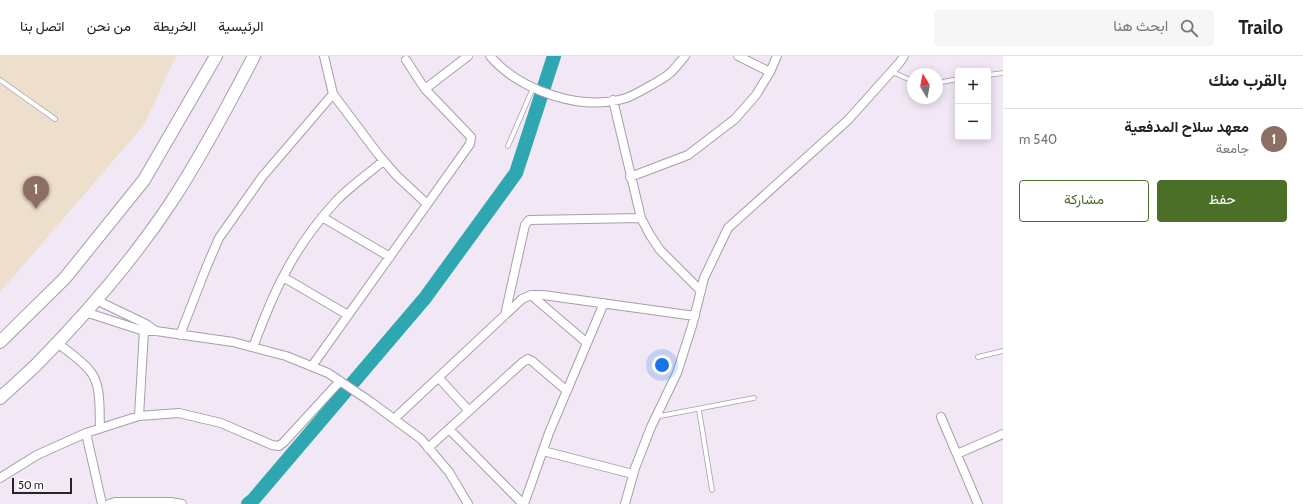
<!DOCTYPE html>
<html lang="ar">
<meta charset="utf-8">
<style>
body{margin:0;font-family:Cabin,Vazirmatn,sans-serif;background:#f6f6f6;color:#222;direction:rtl}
.controls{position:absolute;right:12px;top:12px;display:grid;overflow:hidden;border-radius:4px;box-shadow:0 2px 10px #0003}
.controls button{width:36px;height:36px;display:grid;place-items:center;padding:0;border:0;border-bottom:1px solid #e0e0e0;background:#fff;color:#222;font:20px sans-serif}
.compass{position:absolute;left:907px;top:12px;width:36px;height:36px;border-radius:50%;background:#fff;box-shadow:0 2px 10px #0003;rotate:350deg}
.scale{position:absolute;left:12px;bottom:10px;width:60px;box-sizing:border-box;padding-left:4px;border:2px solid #272429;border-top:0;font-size:11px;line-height:14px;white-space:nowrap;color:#272429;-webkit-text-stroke:3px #fff;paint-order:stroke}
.you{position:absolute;left:662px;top:309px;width:14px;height:14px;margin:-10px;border:3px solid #fff;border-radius:50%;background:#1a73e8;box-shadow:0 0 0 6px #1a73e833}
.badge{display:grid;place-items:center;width:26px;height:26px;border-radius:50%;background:#4c6f28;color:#fff;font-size:13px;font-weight:700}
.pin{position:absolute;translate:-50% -33px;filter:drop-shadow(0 1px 2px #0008)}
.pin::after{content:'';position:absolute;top:21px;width:14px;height:12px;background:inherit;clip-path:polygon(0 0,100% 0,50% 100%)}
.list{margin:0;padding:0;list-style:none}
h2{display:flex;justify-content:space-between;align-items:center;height:52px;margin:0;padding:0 16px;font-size:17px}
h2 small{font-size:13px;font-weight:400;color:#767676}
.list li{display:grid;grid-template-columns:26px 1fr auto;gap:12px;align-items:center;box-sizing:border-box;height:60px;padding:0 16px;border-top:1px solid #e0e0e0}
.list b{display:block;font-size:15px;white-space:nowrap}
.list p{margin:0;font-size:13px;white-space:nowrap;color:#767676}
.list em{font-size:13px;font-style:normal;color:#767676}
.actions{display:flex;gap:8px;padding:12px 16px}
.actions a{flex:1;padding:9px 0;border:1px solid #4c6f28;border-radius:4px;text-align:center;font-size:14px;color:#4c6f28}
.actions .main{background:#4c6f28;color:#fff}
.icon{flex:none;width:22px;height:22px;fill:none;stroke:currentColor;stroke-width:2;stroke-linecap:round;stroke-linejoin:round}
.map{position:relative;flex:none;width:1003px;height:448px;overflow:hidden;direction:ltr}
header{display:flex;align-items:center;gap:24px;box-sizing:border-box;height:56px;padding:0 20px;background:#fff;border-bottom:1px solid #e0e0e0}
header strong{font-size:19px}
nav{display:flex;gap:22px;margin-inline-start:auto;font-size:14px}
.search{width:280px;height:36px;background:#f6f6f6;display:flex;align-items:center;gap:10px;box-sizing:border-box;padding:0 14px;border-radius:4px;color:#767676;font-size:15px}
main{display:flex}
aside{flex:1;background:#fff}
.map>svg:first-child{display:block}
.education{fill:#eddfcc}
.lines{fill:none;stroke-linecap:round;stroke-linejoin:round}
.river{stroke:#2ea7b1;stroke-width:14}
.lane-casing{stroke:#a79eab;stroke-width:5.5}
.street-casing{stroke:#a79eab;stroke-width:10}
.secondary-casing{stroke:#a79eab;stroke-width:14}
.lane{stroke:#fff;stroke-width:4}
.street{stroke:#fff;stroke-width:8}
.secondary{stroke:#fff;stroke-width:12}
</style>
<header>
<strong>Trailo</strong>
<div class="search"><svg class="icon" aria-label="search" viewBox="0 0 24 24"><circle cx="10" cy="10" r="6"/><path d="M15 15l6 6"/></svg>ابحث هنا</div>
<nav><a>الرئيسية</a><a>الخريطة</a><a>من نحن</a><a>اتصل بنا</a></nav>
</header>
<main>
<aside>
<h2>بالقرب منك<small></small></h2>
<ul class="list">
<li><span class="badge" style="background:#8d6e63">1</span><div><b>معهد سلاح المدفعية</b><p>جامعة</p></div><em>540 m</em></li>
</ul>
<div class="actions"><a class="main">حفظ</a><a>مشاركة</a></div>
</aside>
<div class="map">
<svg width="1003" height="448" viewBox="0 0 1003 448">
<rect width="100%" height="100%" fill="#f1e7f5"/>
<!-- education -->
<path class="education" d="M0 0H176L144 69 0 236Z"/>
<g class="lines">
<!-- river -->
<path class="river" d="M248 448 253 444 425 242 516 117 554 0"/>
<defs>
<path id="lane" d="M892 16 913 25
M988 19 1003 17
M0 24 55 63
M937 27 958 23
M508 90 533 32
M978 301 1003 295
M699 354 712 434
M655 361 754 342"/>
<path id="street" d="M490 0C520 35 582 56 626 42 633 40 663 23 669 18 675 13 680 6 685 0
M738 0 770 16
M425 33 468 0
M333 38 378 98 396 119 427 148
M613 44 641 162 650 179 660 194 701 235
M630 121 688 99 735 63 756 39 770 16 777 0
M322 161 390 201
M283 221 348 259
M531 239 587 287
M96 244 146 268 156 275
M85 256 144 275H156L233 286 286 300 328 317 371 346 421 383 449 416 468 448
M505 259 525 169 529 164 641 162
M180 279 206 212 219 182 262 121 333 38 324 0
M57 287C68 295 81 304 90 315 102 329 99 355 100 372
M253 291C262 268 271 243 283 221 297 193 316 167 337 144 351 130 368 118 383 105
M312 310 470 88 471 81 425 33 406 4
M439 322 469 355
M139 360 144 275
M941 361 978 448
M394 363 522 243 531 239H543L695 260
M449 373 523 448
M86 377 102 448
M428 392 523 306 528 303 532 305 567 335
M543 395 633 418
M957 398 1003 378
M0 422 37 399 86 377 139 360 179 357 221 367 272 389 279 390 284 386 340 325
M109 448 115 446H171L182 448
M524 448 549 377 604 247
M625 448 635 412 651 371 677 317 692 270 704 222 728 172 848 64 900 6 904 0"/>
<path id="secondary" d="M0 286 65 222 144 124 216 0
M0 342C13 330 26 319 38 307 86 258 132 205 170 148 201 101 228 50 254 0"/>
</defs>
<!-- lane casing -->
<use href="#lane" class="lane-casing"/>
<!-- street casing -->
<use href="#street" class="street-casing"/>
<!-- secondary casing -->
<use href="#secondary" class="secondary-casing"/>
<!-- lane -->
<use href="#lane" class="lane"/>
<!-- street -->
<use href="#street" class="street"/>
<!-- secondary -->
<use href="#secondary" class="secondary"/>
</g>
</svg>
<div class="controls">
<button>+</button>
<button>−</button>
</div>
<svg class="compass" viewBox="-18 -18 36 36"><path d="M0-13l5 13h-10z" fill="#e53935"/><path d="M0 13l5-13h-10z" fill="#767676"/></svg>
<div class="scale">50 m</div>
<div class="you"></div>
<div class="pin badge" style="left:36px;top:153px;background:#8d6e63">1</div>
</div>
</main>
